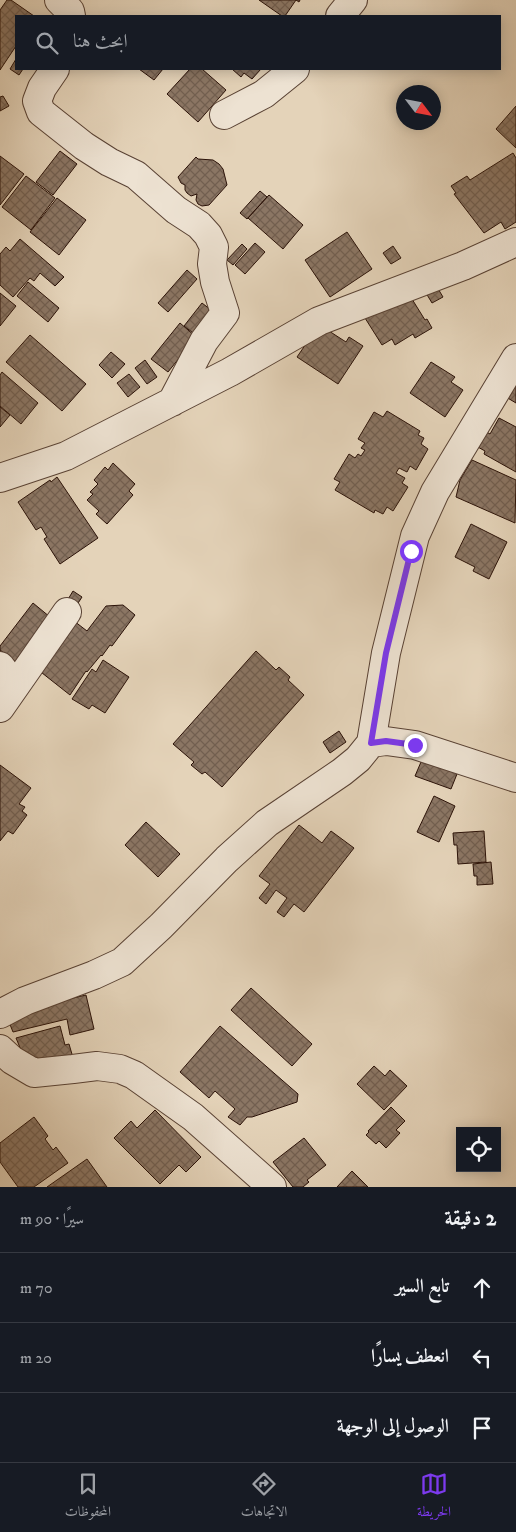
<!DOCTYPE html>
<html lang="ar">
<meta charset="utf-8">
<style>
body{margin:0;font-family:"IM FELL DW Pica",Amiri,serif;background:#242831;color:#f1f3f6;direction:rtl}
.controls{position:absolute;right:15px;bottom:15px;display:grid;overflow:hidden;border-radius:0px;box-shadow:0 2px 12px #0003}
.controls button{width:45px;height:45px;display:grid;place-items:center;padding:0;border:0;border-bottom:1px solid #363941;background:#171b24;color:#f1f3f6;font:25px sans-serif}
.compass{position:absolute;left:396px;top:85px;width:45px;height:45px;border-radius:50%;background:#171b24;box-shadow:0 2px 12px #0003;rotate:122deg}
.stop{position:absolute;width:15px;height:15px;margin:-11px;border:4px solid #7c3aed;border-radius:50%;background:#fff}
.stop.end{background:#7c3aed;border-color:#fff;box-shadow:0 1px 5px #0008}
.list{margin:0;padding:0;list-style:none}
h2{display:flex;justify-content:space-between;align-items:center;height:65px;margin:0;padding:0 20px;font-size:21px}
h2 small{font-size:16px;font-weight:400;color:#9ea1a6}
.list li{display:grid;grid-template-columns:32px 1fr auto;gap:15px;align-items:center;box-sizing:border-box;height:70px;padding:0 20px;border-top:1px solid #363941}
.list b{display:block;font-size:19px;white-space:nowrap}
.list em{font-size:16px;font-style:normal;color:#9ea1a6}
.icon{flex:none;width:28px;height:28px;fill:none;stroke:currentColor;stroke-width:2;stroke-linecap:round;stroke-linejoin:round}
.map{position:relative;flex:none;width:516px;height:1187px;overflow:hidden;direction:ltr}
.search{position:absolute;background:#171b24;box-shadow:0 2px 12px #0003;left:15px;right:15px;top:15px;height:55px;display:flex;align-items:center;gap:12px;box-sizing:border-box;padding:0 18px;border-radius:0px;color:#9ea1a6;font-size:19px}
.sheet{height:275px;background:#171b24}
nav{display:flex;justify-content:space-around;align-items:center;box-sizing:border-box;height:70px;border-top:1px solid #363941;background:#171b24;font-size:14px;color:#9ea1a6}
nav a{display:grid;justify-items:center;gap:2px}
nav .on{color:#7c3aed}
.map>svg:first-child{display:block}
.building{fill:url(#building-cross-hatch);stroke:#2b1208}
.lines{fill:none;stroke-linecap:round;stroke-linejoin:round}
.minor-casing{stroke:#594234;stroke-width:30}
.minor{stroke:#ede2d2;stroke-width:28}
.route{stroke:#7c3aed;stroke-width:6}
</style>
<div class="map">
<svg width="516" height="1187" viewBox="0 0 516 1187">
<defs>
<pattern id="building-cross-hatch" width="8" height="8" patternUnits="userSpaceOnUse" patternTransform="scale(1.25)"><rect width="8" height="8" fill="#8b7664"/><path d="M0 0l8 8M0 8l8-8" fill="none" stroke="#725f50"/></pattern>
</defs>
<rect width="100%" height="100%" fill="#e4d3b9"/>
<filter id="stains"><feTurbulence type="fractalNoise" baseFrequency=".004" numOctaves="4"/><feColorMatrix values="0 0 0 0 .2 0 0 0 0 .09 0 0 0 0 .02 0 0 0 .5 -.17"/></filter>
<radialGradient id="worn" r=".72"><stop offset=".6" stop-color="#630" stop-opacity="0"/><stop offset="1" stop-color="#630" stop-opacity=".3"/></radialGradient>
<!-- building -->
<path class="building" d="M7 0H11L34 16H16V46L0 70V10Z
M259 0H300L299 2 296 0 285 16H282Z
M16 59V69H23L19 75 10 69Z
M139 69H163L154 80Z
M190 69H202L226 90 198 122 167 94Z
M232 69H261L252 79 244 73 241 77Z
M3 96 9 106 0 111V97Z
M516 106V148L496 129Z
M60 151 77 164 53 195 36 182Z
M513 153 516 158V222L505 229 501 222 484 233 454 194 456 193 451 186 467 176 470 180Z
M0 156 24 174 0 205Z
M196 157 198 159 213 160 219 164 223 169 227 185 209 205 202 206 198 204 196 200 197 194 191 196 187 193 185 190V185L181 183 178 177Z
M26 176 55 198 31 230 2 207Z
M260 191 267 197 247 219 240 213Z
M269 195 303 225 283 249 248 218Z
M57 198 86 220 59 255 30 232Z
M347 232 372 269 330 297 305 260Z
M20 239 64 277 55 286 40 273 34 281 30 278 13 297 0 285V254L6 247 10 251Z
M255 243 265 252 245 274 235 265Z
M242 244 247 249 233 265 227 260Z
M393 246 401 258 391 264 383 253Z
M187 270 197 279 168 312 158 303Z
M28 282 59 308 48 322 17 296Z
M437 287 443 297 432 303 426 293Z
M407 291 425 320 427 319 432 328 415 338 413 334 395 345 392 339 382 345 365 318Z
M0 293 16 306 0 326Z
M202 303 215 313 197 336 184 326Z
M180 323 196 337 168 372 151 359Z
M329 331 346 342 349 337 363 346 338 384 297 357 308 341Z
M30 335 86 384 62 411 6 362Z
M111 352 125 364 112 378 99 365Z
M145 360 157 377 147 384 135 368Z
M431 362 455 377 451 382 463 390 445 417 410 393Z
M2 372 38 403 21 424 0 406V375Z
M129 374 140 387 128 397 117 383Z
M516 380V403L506 397Z
M0 407 10 415 0 427Z
M387 411 420 431 418 435 424 438 421 444 428 449 416 470 410 466 407 472 399 468 396 473 405 478 402 483 408 487 393 511 387 507 383 514 375 510 374 513 335 490 340 482 334 479 349 454 355 458 358 454 361 456 365 450 361 448 365 443 358 439 374 412 383 417Z
M499 418 516 427V472L484 454 485 451 476 446 485 431 490 434Z
M472 460 516 480 515 523 456 497 460 480Z
M113 463 135 484 129 491 133 495 107 524 96 514 99 511 87 500 93 494 90 492 98 484 94 480 105 467 108 470Z
M57 477 98 538 60 564 44 539 47 537 41 527 36 530 18 502 50 480 51 482Z
M471 524 507 542 489 579 473 571 475 567 455 557Z
M73 591 82 597 73 611 64 606Z
M33 603 50 617 16 662 0 650V646Z
M123 605 135 615 112 646 110 645 102 656 101 655 87 672 86 671 70 695 37 669 74 621 87 631 106 606Z
M256 651 276 670 279 667 290 677 288 680 304 695 222 787 205 772 202 774 191 765 194 762 173 744Z
M103 660 129 677 105 713 92 705 89 709 72 699 92 669 96 672Z
M339 731 346 742 330 753 323 742Z
M424 755 459 769 451 789 415 776Z
M0 765 31 788 19 804 25 807 22 811 27 815 13 834 8 831 0 841Z
M434 796 455 806 439 842 417 832Z
M146 822 180 854 158 877 125 845Z
M299 825 322 843 331 831 354 848 304 912 294 904 284 917 277 912 287 898 276 890 266 904 259 898 270 884 259 876Z
M484 831 486 862 458 864 457 845H454L453 833Z
M491 862 493 884 477 885V876H474L473 864Z
M251 988 312 1044 292 1066 231 1010Z
M86 995 94 1029 70 1035 67 1019 13 1032 7 1017 52 1003Z
M60 1026 65 1045 69 1044 74 1061 26 1062 16 1038Z
M220 1026 298 1094 297 1102 252 1117H247L240 1125 228 1117 235 1109 215 1091 209 1098 180 1072Z
M374 1066 385 1076 390 1070 407 1086 384 1110 357 1084Z
M391 1107 405 1121 396 1130 400 1133 386 1148 379 1141 376 1144 366 1135 369 1132 368 1131Z
M155 1110 201 1157 186 1172 179 1165 160 1184 114 1138 131 1121 137 1128Z
M34 1117 48 1136 45 1139 53 1150 56 1147 68 1163 34 1187H18L0 1162V1143Z
M304 1138 326 1165 307 1180 309 1182 303 1187H293L273 1162Z
M87 1159 107 1187H47Z
M352 1171 368 1187H337Z"/>
<g class="lines">
<defs>
<path id="minor" d="M59 0 70 11 71 16
M340 16 353 0
M55 69 42 88 37 101 41 112 84 146 109 162 136 175 176 210 199 225 208 235 214 247 212 264 215 282 225 313 204 341 172 402
M224 115 264 94 295 69
M0 478 66 456 230 372 319 321 463 266 516 242
M0 666 15 686
M0 708 67 612
M371 743 386 653 415 536 435 492 516 358
M0 1014 25 1001 94 975 122 962 161 926 227 859 267 823 342 772 358 759 371 743 386 741 415 745 516 778
M0 1049 12 1060 34 1073 73 1069 97 1066 120 1069 134 1075 193 1117 272 1187"/>
</defs>
<!-- minor casing -->
<use href="#minor" class="minor-casing"/>
<!-- minor -->
<use href="#minor" class="minor"/>
</g>
<g class="lines">
<!-- route -->
<path class="route" d="M411 551 386 653 371 743 386 741 415 745"/>
</g>
<rect width="100%" height="100%" filter="url(#stains)"/>
<rect width="100%" height="100%" fill="url(#worn)"/>
</svg>
<div class="controls">
<button><svg class="icon" aria-label="locate" viewBox="0 0 24 24"><circle cx="12" cy="12" r="6"/><path d="M12 2v4M12 18v4M2 12h4M18 12h4"/></svg></button>
</div>
<svg class="compass" viewBox="-18 -18 36 36"><path d="M0-13l5 13h-10z" fill="#e53935"/><path d="M0 13l5-13h-10z" fill="#9ea1a6"/></svg>
<div class="stop" style="left:411px;top:551px"></div>
<div class="stop end" style="left:415px;top:745px"></div>
<div class="search"><svg class="icon" aria-label="search" viewBox="0 0 24 24"><circle cx="10" cy="10" r="6"/><path d="M15 15l6 6"/></svg>ابحث هنا</div>
</div>
<section class="sheet">
<h2>2 دقيقة<small>سيرًا · 90 m</small></h2>
<ul class="list">
<li><svg class="icon" aria-label="ahead" viewBox="0 0 24 24"><path d="M12 20V5M6 11l6-6 6 6"/></svg><div><b>تابع السير</b></div><em>70 m</em></li>
<li><svg class="icon" aria-label="left" viewBox="0 0 24 24"><path d="M17 20v-9H6M10 6l-5 5 5 5"/></svg><div><b>انعطف يسارًا</b></div><em>20 m</em></li>
<li><svg class="icon" aria-label="arrive" viewBox="0 0 24 24"><path d="M6 21V4h12l-3 4 3 4H6"/></svg><div><b>الوصول إلى الوجهة</b></div></li>
</ul>
</section>
<nav>
<a class="on"><svg class="icon" aria-label="map" viewBox="0 0 24 24"><path d="M3 6l6-2 6 2 6-2v14l-6 2-6-2-6 2zM9 4v14M15 6v14"/></svg>الخريطة</a>
<a><svg class="icon" aria-label="directions" viewBox="0 0 24 24"><path d="M12 3l9 9-9 9-9-9zM9 14v-3h6M13 9l2 2-2 2"/></svg>الاتجاهات</a>
<a><svg class="icon" aria-label="saved" viewBox="0 0 24 24"><path d="M7 4h10v16l-5-4-5 4z"/></svg>المحفوظات</a>
</nav>
